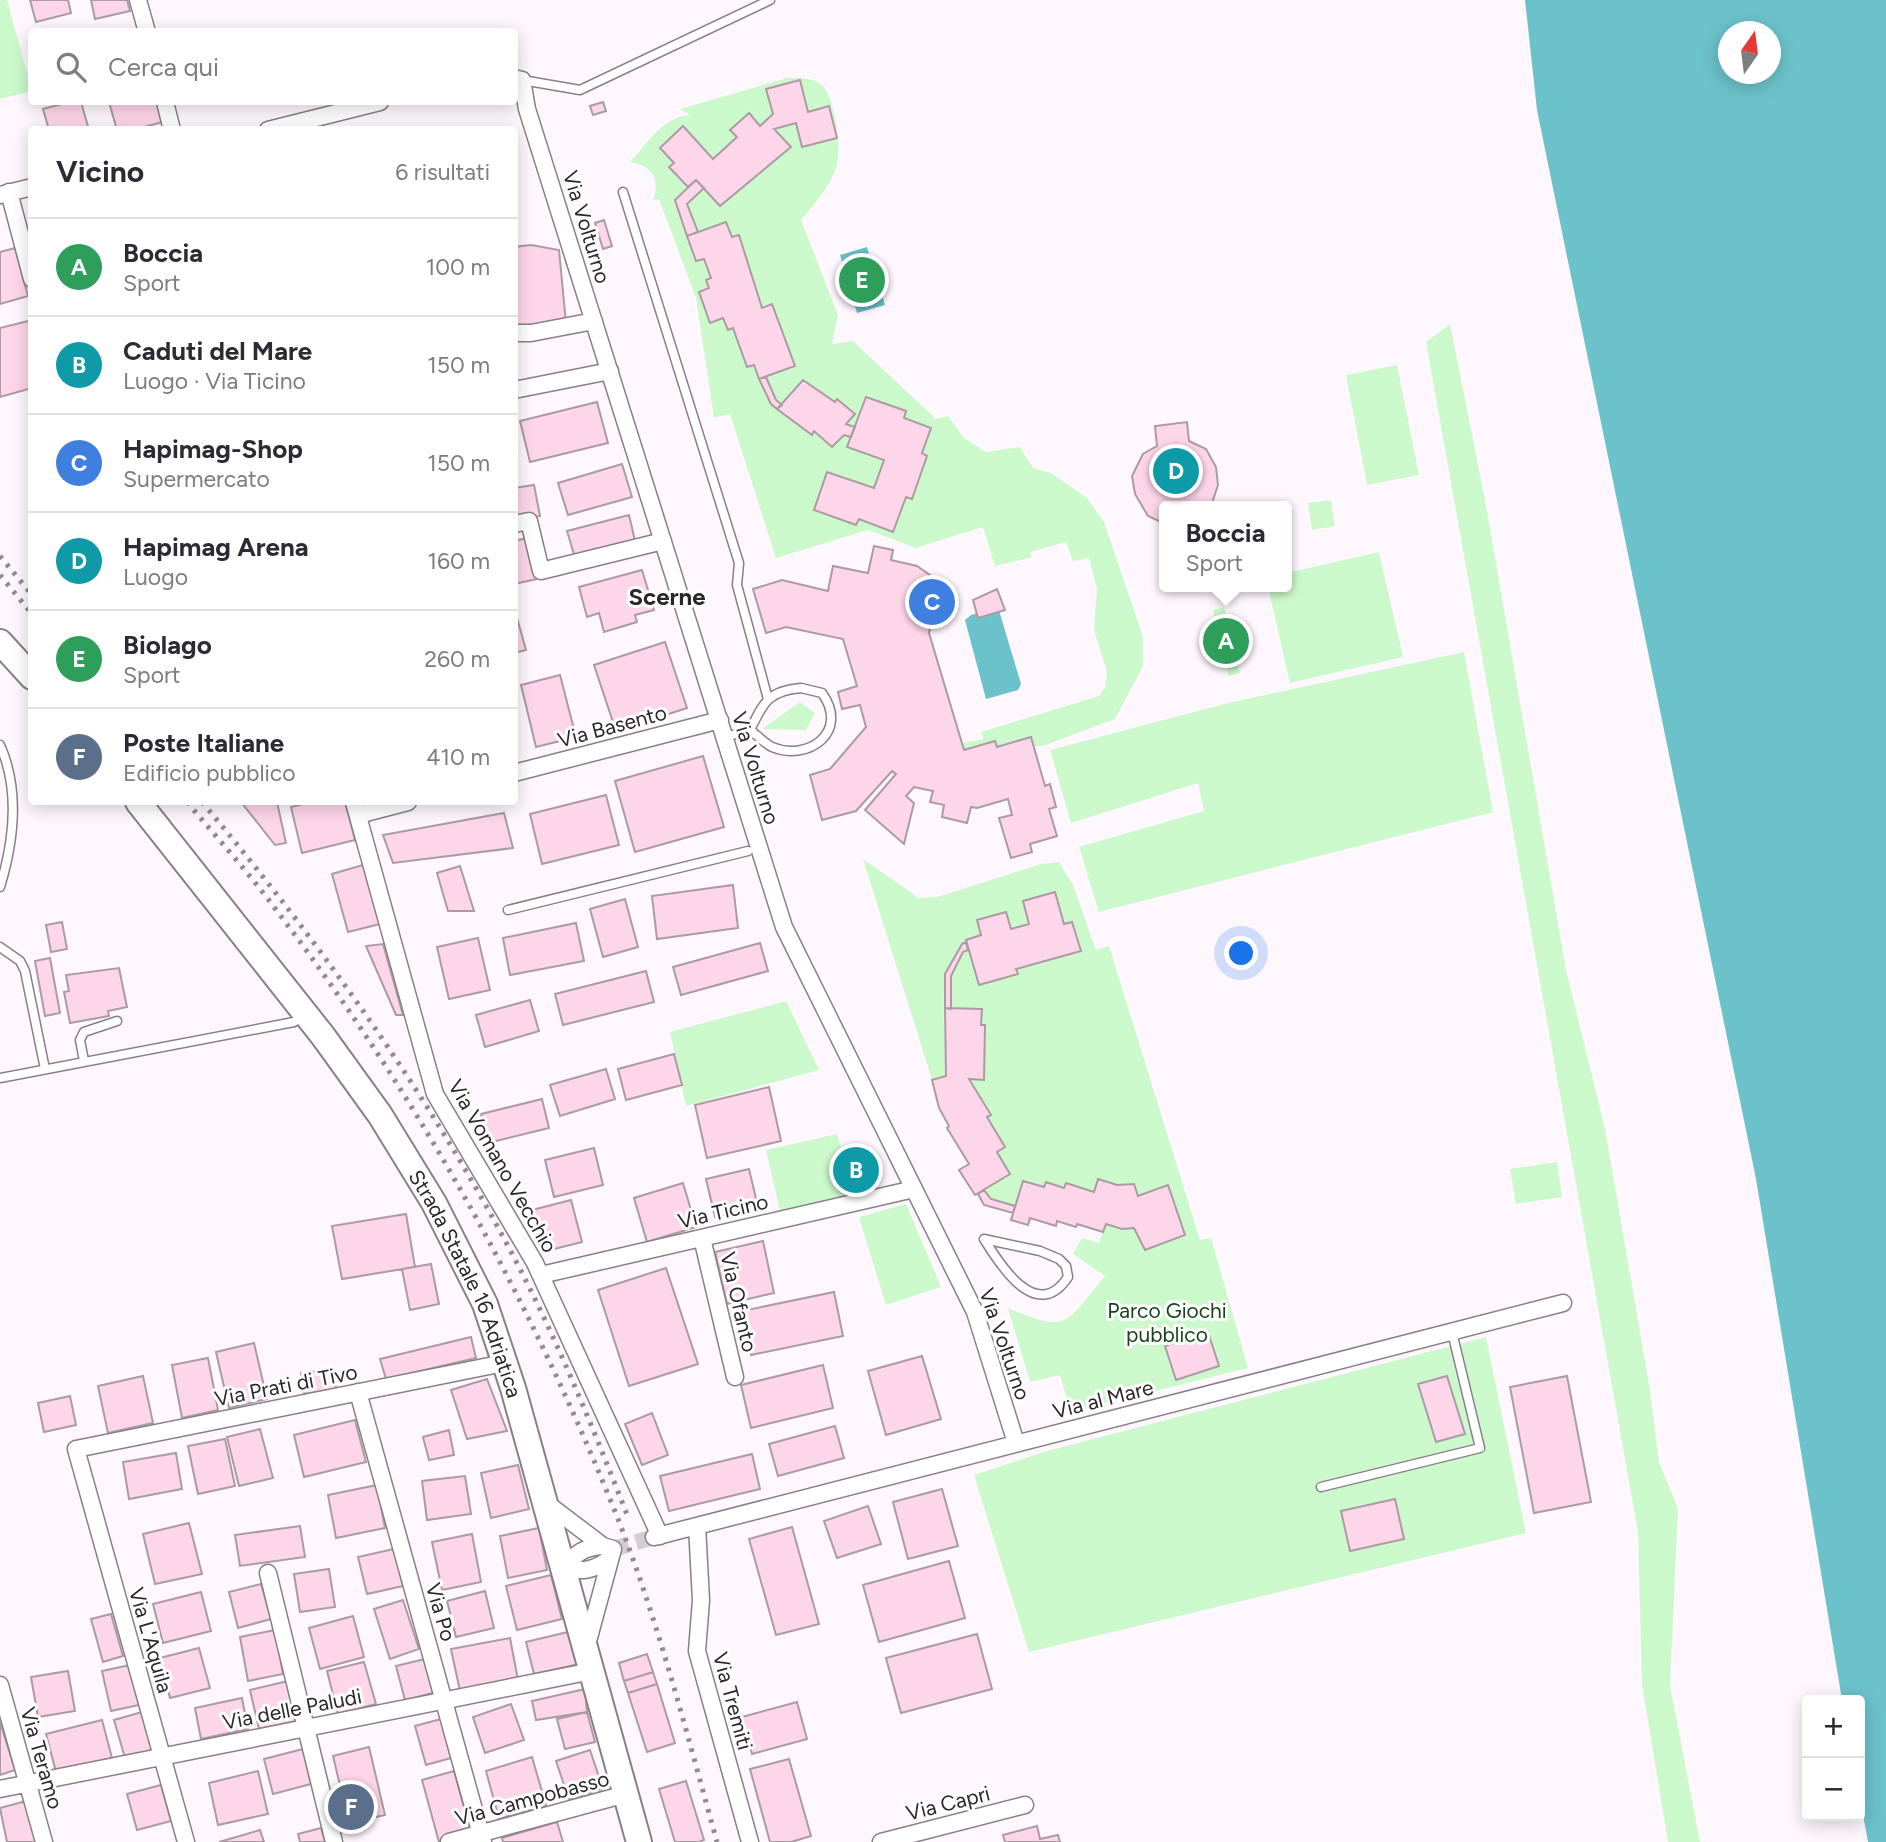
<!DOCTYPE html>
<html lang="it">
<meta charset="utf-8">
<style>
body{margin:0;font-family:Figtree,sans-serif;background:#f7f7f7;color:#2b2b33}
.controls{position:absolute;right:21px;bottom:21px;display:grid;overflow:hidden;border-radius:7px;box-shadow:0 4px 18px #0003}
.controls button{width:63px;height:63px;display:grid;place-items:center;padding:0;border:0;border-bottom:2px solid #e1e1e2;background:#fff;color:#2b2b33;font:35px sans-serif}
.compass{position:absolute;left:1718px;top:21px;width:63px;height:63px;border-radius:50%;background:#fff;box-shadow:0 4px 18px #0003;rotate:14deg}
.you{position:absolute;left:1242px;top:954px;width:24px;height:24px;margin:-18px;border:5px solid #fff;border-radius:50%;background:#1a73e8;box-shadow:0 0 0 10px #1a73e833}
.badge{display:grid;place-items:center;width:46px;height:46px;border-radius:50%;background:#111827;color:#fff;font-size:23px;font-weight:700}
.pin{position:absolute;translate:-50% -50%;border:4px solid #fff;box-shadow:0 2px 7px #0006}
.popup{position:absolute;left:1159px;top:501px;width:133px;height:91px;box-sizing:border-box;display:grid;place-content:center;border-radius:7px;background:#fff;filter:drop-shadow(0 2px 5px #0005);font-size:23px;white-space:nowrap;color:#7c7c81}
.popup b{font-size:26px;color:#2b2b33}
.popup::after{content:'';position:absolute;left:50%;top:100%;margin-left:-14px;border:14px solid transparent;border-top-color:#fff}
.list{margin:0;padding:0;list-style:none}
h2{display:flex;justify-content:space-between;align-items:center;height:91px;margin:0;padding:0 28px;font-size:30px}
h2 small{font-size:23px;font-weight:400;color:#7c7c81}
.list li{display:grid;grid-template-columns:46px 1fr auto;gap:21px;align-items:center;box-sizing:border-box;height:98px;padding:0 28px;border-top:2px solid #e1e1e2}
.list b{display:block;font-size:26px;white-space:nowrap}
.list p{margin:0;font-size:23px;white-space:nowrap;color:#7c7c81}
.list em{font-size:23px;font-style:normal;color:#7c7c81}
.icon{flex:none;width:38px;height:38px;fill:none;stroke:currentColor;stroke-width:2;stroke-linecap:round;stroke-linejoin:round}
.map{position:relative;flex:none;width:1886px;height:1842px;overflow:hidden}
.search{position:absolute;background:#fff;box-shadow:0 4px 18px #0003;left:28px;top:28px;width:490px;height:77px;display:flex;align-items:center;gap:18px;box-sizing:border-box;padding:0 24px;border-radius:7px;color:#7c7c81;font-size:26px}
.panel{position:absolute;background:#fff;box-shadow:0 4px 18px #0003;left:28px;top:126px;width:490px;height:679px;border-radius:7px}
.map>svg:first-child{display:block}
.green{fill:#ccf9cc}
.water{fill:#6cc2ca;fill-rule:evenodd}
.building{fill:#fed6ea;stroke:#ab9ba3;stroke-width:2}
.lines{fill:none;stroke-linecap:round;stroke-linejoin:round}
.minor-tunnel{stroke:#d4cdd4;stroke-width:16;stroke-dasharray:16 8;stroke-linecap:butt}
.service-casing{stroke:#8a7f89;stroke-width:11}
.minor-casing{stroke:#8a7f89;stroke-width:19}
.primary-casing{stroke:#8a7f89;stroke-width:28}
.service{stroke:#fff;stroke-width:8}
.minor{stroke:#fff;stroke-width:16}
.primary{stroke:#fff;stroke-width:24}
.rail{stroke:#918b91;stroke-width:5;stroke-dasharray:3.5 7;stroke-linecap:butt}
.labels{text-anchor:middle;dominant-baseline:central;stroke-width:6;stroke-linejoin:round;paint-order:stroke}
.street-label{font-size:21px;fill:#2b262a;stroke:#fff}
.park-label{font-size:21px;fill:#134518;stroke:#fff}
.quarter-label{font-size:24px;font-weight:bold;fill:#2b262a;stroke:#fff}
</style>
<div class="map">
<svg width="1886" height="1842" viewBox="0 0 1886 1842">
<rect width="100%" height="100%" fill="#fef7fe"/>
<!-- green -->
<path class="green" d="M0 0H7L32 91 0 99Z
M787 78C798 78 809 77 819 83 836 93 843 154 835 171 828 189 813 206 801 220L838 315 832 344 853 341 936 419 948 416 964 438 986 452 1020 447 1033 468 1051 473 1087 498 1104 522 1143 637V666L1115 719 1043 746 997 747 994 741 964 750 962 743 984 739 981 732 1099 696 1105 688 1107 672 1094 630 1097 589 1089 558 1073 561 1066 542 1030 552 1032 557 995 566 983 527 916 548 868 530 776 558 730 414 714 418 696 298 659 199 653 200C661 180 652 165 630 162 648 143 662 117 690 115L680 109Z
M1450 324 1486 505 1566 970 1605 1129 1650 1390 1659 1462 1678 1509 1670 1685 1700 1842H1668L1642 1685 1638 1532 1426 342Z
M1397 365 1419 475 1367 485 1346 375Z
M1331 500 1335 526 1312 530 1308 503Z
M1379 552 1403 657 1290 683 1268 587H1287V573Z
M1224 607 1240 673 1229 676 1213 610Z
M1464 652 1493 812 1099 912 1079 847 1204 811 1198 783 1071 823 1050 750 1228 703Z
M800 702 815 713 806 730 762 729Z
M863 859 919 898 937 897 1041 864 1059 862 1073 885 1096 950 1109 946 1200 1240 1211 1238 1248 1368 1071 1412 1060 1375 1030 1382 1008 1308C1069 1334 1065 1324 1105 1276L1073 1254 1082 1238 1099 1243 1106 1224 1122 1229 1134 1228 1145 1250 1185 1235 1167 1186 1138 1196 1134 1184 1117 1185 1098 1179 1094 1192 1066 1183 1064 1188 1046 1182 1044 1187 1023 1181 1015 1206 991 1199 984 1190 1010 1173 997 1152 987 1117 991 1114 969 1079H984L985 1026 981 1025 982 1010 951 1009V976L963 952 968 950 979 985 1017 974 1016 969 1081 951 1073 922 1064 924 1055 891 1023 901 1029 924 1011 929 1006 912 978 920 981 935C927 951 948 1034 946 1076L932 1080Z
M786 1001 819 1070 686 1106 670 1032Z
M837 1134 856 1196 780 1211 766 1150Z
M1557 1162 1562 1197 1516 1204 1510 1169Z
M906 1204 941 1287 886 1305 859 1217Z
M1486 1337 1526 1533 1029 1652 974 1475 1047 1451Z"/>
<!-- water -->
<path class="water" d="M1525 0H1886V1842H1868L1860 1798V1700H1842L1756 1179 1537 110ZM1728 32H1770V74H1728Z
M867 247 885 305 857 313 840 255Z
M998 607 1021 684 1018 690 986 699 965 620 971 615Z"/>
<!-- building -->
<path class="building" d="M30 0H68L71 13 36 22Z
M91 0H127L130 11 95 19Z
M800 80 808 112 829 106 837 138 802 147 796 123 774 129 791 147 720 206 696 180 688 187 669 167 674 163 660 148 683 126 713 159 737 137 730 130 749 113 760 126 773 114 766 89Z
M69 102H81L89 130H49L43 109Z
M109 102H157L162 122 135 130H117Z
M603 102 606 111 593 115 590 106Z
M696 180 704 188 687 204 698 232 687 236 675 200Z
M604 220 612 246 603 249 595 223Z
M726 222 732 237 739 235 762 308 772 304 795 366 759 379 754 365 747 367 733 328 728 330 723 318 710 323 699 292 709 288 706 280 711 278 704 259 696 261 687 236Z
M531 245 559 250 566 323 514 328V247Z
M15 248 28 296 0 304V252Z
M32 320V388L0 397V328Z
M766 377 776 400 782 405 777 409 771 404 759 379Z
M803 380 835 402 837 399 855 414 846 424 855 427 851 437 844 435 832 447 814 431 812 435 777 409Z
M866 397 906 411 904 418 931 428 922 453 927 456 912 499 906 497 893 532 859 519 856 525 814 510 827 472 874 488 884 460 847 447Z
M597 402 608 443 530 462 520 421Z
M1187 422 1189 441 1206 449 1216 467 1218 485 1211 506H1165V524L1148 516 1135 494 1132 476 1143 454 1157 446 1155 426Z
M622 464 632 497 568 515 558 483Z
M534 485 540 516 514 521V488Z
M629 515 636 545 576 561 567 531Z
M527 538 537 579 514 584V541Z
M874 546 893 550 891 560 917 566 941 583 929 633 964 750 995 741 997 747 1031 737 1045 786 1050 784 1056 807 1049 809 1057 836 1030 844 1032 852 1011 858 999 818 1012 815 1008 799 977 808 971 807 967 823 942 817 944 805 930 802 933 791 914 787 906 796 914 803 904 844 865 810 896 774 892 771 856 811 822 820 810 775 830 769 866 727 860 705 842 709 838 692 857 686 843 639 786 627 766 633 753 589 782 580 828 591 833 566 868 573Z
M642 570 654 610 635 615 637 622 604 632 599 613 587 617 579 587Z
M997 589 1005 610 978 618 973 600Z
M514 607 526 650 514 653Z
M665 642 687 708 616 731 594 665Z
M560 675 576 737 536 747 521 685Z
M703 756 724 827 635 852 615 781Z
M606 795 619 845 542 864 530 814Z
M241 802H277L286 843 275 845Z
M311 802H345L355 840 302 853 291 807Z
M504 813 513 848 393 863 383 835Z
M363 865 380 924 348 932 332 874Z
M460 866 474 911H448L437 873Z
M733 885 738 928 657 939 652 896Z
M1055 892 1064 924 1072 922 1081 951 1016 969 1018 974 979 985 966 940 981 935 977 920 1006 912 1011 929 1029 924 1023 901Z
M625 899 638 947 603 957 590 909Z
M62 922 67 949 51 952 46 925Z
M576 923 584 961 510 975 503 938Z
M478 938 490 990 449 999 437 947Z
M966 942 968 950 963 952 951 976V1009L945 1008V974L962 944Z
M760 943 768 971 681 995 673 967Z
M383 944 403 1015H396L366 946Z
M50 958 60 1013 45 1016 35 961Z
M119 968 127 1007 108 1011 109 1016 70 1023 64 992 69 991 66 975Z
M646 971 654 1002 563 1025 555 994Z
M530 1000 539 1031 485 1047 476 1015Z
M945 1008 982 1009 981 1025H985L984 1080 969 1079 991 1115 987 1117 1005 1147 997 1152 1010 1174 975 1195 959 1170 969 1164 947 1128 949 1126 939 1108 932 1080 946 1076Z
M674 1054 682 1085 626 1100 618 1069Z
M606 1069 615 1099 560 1116 550 1085Z
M769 1087 781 1141 707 1158 695 1105Z
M542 1099 549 1128 488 1143 481 1114Z
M594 1148 603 1185 554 1197 545 1160Z
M749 1169 758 1207 715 1217 706 1179Z
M1098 1179 1117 1185 1134 1184 1138 1196 1168 1185 1185 1235 1145 1250 1134 1228 1122 1229 1106 1224 1103 1232 1077 1224 1076 1227 1057 1221 1056 1226 1030 1218 1028 1225 1011 1220 1023 1181 1044 1187 1046 1182 1064 1188 1066 1183 1094 1192Z
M683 1183 696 1227 647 1242 634 1198Z
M984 1190 991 1199 1015 1206 1013 1213 984 1205 978 1194Z
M571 1200 582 1242 542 1252 532 1210Z
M406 1214 415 1267 342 1279 332 1226Z
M763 1241 774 1293 727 1304 715 1252Z
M431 1264 439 1304 410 1310 402 1269Z
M666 1268 698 1364 629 1386 598 1290Z
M834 1292 843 1336 751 1355 742 1311Z
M1208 1332 1219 1366 1176 1380 1165 1346Z
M471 1337 476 1358 386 1379 380 1359Z
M254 1343 267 1399 229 1408 216 1352Z
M922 1356 941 1419 886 1435 868 1371Z
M208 1358 218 1410 182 1418 172 1365Z
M823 1365 833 1408 751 1428 741 1385Z
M334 1369 336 1389 304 1394 301 1373Z
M143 1376 153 1423 108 1433 98 1386Z
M1447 1376 1465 1434 1436 1442 1418 1384Z
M1567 1376 1591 1502 1534 1513 1510 1387Z
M487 1379 507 1431 467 1439 451 1390Z
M70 1396 76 1425 44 1432 38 1403Z
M652 1413 668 1455 642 1465 625 1424Z
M355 1420 366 1462 304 1477 294 1435Z
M835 1426 844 1458 778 1476 769 1444Z
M260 1429 273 1478 239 1486 227 1437Z
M449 1430 454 1455 429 1460 423 1437Z
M225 1439 235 1486 198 1494 188 1446Z
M176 1453 182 1489 129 1499 123 1462Z
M752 1454 760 1489 669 1511 660 1476Z
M518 1465 529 1509 491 1518 481 1473Z
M465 1476 471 1514 427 1520 422 1481Z
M377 1485 385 1528 336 1538 328 1495Z
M942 1489 958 1546 908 1559 893 1502Z
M1395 1499 1404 1539 1350 1551 1341 1511Z
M868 1506 881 1544 837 1558 824 1521Z
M189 1523 202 1574 155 1584 143 1534Z
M300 1526 305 1557 240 1566 235 1535Z
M792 1527 819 1624 776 1635 749 1539Z
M539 1528 547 1570 508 1578 500 1536Z
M472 1534 481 1582 442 1590 432 1542Z
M394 1549 403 1586 367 1594 358 1557Z
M949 1561 965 1618 879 1642 863 1585Z
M329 1569 335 1607 300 1612 294 1574Z
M551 1575 562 1619 517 1630 506 1586Z
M261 1584 271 1619 238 1628 229 1592Z
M485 1591 494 1628 456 1637 447 1601Z
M201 1592 211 1631 163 1643 153 1604Z
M403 1600 419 1649 390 1659 374 1609Z
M111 1614 123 1656 103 1662 91 1619Z
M353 1616 364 1657 320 1669 309 1628Z
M275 1630 283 1674 248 1681 240 1637Z
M572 1631 579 1664 534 1674 526 1642Z
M977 1634 992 1689 901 1713 886 1658Z
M510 1638 518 1680 460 1691 451 1649Z
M199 1648 210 1688 170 1698 160 1658Z
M647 1654 653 1672 624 1681 619 1663Z
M425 1659 433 1693 405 1700 396 1666Z
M364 1662 376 1704 338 1714 327 1671Z
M130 1665 139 1705 111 1711 102 1671Z
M68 1671 75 1711 38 1717 31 1677Z
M653 1672 657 1684 628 1693 624 1681Z
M288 1681 297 1721 259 1729 250 1690Z
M657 1684 675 1743 647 1752 628 1693Z
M585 1689 587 1712 536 1720 532 1701Z
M242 1698 248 1729 201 1739 195 1708Z
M797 1702 807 1739 752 1754 742 1717Z
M511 1704 524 1740 485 1753 473 1717Z
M142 1712 152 1750 125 1758 114 1720Z
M587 1712 595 1742 565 1749 557 1719Z
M441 1719 451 1758 426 1765 415 1726Z
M102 1720 112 1758 56 1772 46 1734Z
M0 1722 15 1770 0 1775Z
M369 1747 385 1815 349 1823 333 1756Z
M303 1749 311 1784 273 1794 264 1759Z
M590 1750 603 1789 569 1800 556 1761Z
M532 1757 546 1805 499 1819 486 1771Z
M789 1759 811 1836 791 1842H770L750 1769Z
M258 1771 268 1814 218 1825 209 1783Z
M454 1771 472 1836 439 1842 422 1780Z
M686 1781 704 1840 699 1842H675L659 1789Z
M161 1785 171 1821 137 1830 127 1794Z
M26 1801 36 1842H7L0 1808Z
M557 1822 563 1842H503L502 1838Z
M1037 1826 1040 1839 1058 1835 1060 1842H1005L1003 1835Z
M321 1828 325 1842H300L298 1834Z
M260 1830 264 1842H219Z"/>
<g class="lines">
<!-- minor-tunnel -->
<path class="minor-tunnel" d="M613 1549 654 1537"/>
<defs>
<path id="service" d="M522 80 580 90 770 0
M623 192 739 563 737 585 768 699
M801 688 822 693C850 732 808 762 772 747 764 743 757 735 750 730 764 702 768 691 801 688Z
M725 737 750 730
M0 745C20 790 14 841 0 887
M508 910 748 851
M0 947 20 961 25 971 45 1069
M84 1061 80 1040 84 1032 117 1021
M0 1078 294 1022 305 1015
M984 1239 1040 1251 1059 1259 1066 1266 1068 1277C1037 1324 1000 1265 984 1239Z
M1321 1487 1480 1448 1452 1332"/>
<path id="minor" d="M138 0 147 32
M514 78 522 80 527 109 784 927 975 1312 1016 1443
M165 102 172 130
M268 130 380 102
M9 192 32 279
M0 195 32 187
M514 333H531L594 321
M514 390 610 371
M514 524 529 521 541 571 663 541
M514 773 720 720
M354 802 435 1094 535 1263 660 1536
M358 815 408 802
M702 1238 735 1377
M541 1275 914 1189
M358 1392 483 1842
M545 1502 603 1546 613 1549 587 1645
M697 1526 701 1600 697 1651 750 1842
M654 1537 1563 1303
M603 1546C584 1547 576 1553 563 1568 582 1572 592 1571 608 1560
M268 1573 334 1842
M0 1685 44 1842
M0 1789 592 1671
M186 1842 76 1449 504 1363
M449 1842 626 1794
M881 1842 1025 1805"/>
<g id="primary">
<path d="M0 642 32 677"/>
<path id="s1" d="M138 802 323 1036 380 1115 434 1203 485 1304 513 1388 639 1842"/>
</g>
</defs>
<!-- service casing -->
<use href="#service" class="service-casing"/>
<!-- minor casing -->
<use href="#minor" class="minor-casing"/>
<!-- primary casing -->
<use href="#primary" class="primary-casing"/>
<!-- service -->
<use href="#service" class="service"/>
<!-- minor -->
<use href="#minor" class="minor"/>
<!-- primary -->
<use href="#primary" class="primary"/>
<!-- rail -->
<path class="rail" d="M0 556 32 595
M0 575 32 614
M187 802C217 838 249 873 277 911 419 1098 531 1301 618 1519 659 1624 687 1734 717 1842
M202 802C323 946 434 1102 520 1269 561 1349 595 1433 628 1517"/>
</g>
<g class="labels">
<!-- street labels -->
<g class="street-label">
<text transform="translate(587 227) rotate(73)">Via Volturno</text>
<text transform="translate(612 726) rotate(-15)">Via Basento</text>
<text transform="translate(756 768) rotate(73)">Via Volturno</text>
<text transform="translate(503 1166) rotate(60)">Via Vomano Vecchio</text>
<text transform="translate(723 1211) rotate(-13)">Via Ticino</text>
<text stroke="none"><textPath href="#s1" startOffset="586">Strada Statale 16 Adriatica</textPath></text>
<text transform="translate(739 1302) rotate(77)">Via Ofanto</text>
<text transform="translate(1005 1344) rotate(71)">Via Volturno</text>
<text transform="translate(286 1385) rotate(-11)">Via Prati di Tivo</text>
<text transform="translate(1103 1399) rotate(-14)">Via al Mare</text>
<text transform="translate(441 1612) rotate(74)">Via Po</text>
<text transform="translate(151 1640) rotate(74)">Via L'Aquila</text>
<text transform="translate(733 1701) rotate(75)">Via Tremiti</text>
<text transform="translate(292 1709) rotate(-11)">Via delle Paludi</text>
<text transform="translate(42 1758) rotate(74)">Via Teramo</text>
<text transform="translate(532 1798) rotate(-15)">Via Campobasso</text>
<text transform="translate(948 1803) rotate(-14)">Via Capri</text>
</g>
<!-- park labels -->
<g class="park-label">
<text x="1167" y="1310">Parco Giochi<tspan x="1167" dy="24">pubblico</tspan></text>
</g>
<!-- quarter labels -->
<g class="quarter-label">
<text x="667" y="596">Scerne</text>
</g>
</g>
</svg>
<div class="controls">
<button>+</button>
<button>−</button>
</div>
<svg class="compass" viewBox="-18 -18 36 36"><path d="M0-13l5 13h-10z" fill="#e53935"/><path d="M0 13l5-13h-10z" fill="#7c7c81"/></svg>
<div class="you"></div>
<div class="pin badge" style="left:1226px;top:641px;background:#2e9e5b">A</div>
<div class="popup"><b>Boccia</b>Sport</div>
<div class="pin badge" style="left:856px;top:1170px;background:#0f9aa8">B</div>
<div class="pin badge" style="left:932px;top:602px;background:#3f7fe0">C</div>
<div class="pin badge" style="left:1176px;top:471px;background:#0f9aa8">D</div>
<div class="pin badge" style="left:862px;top:280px;background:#2e9e5b">E</div>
<div class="pin badge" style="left:351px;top:1807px;background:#5c6f8a">F</div>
<div class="search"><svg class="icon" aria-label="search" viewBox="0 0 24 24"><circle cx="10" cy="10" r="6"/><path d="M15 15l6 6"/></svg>Cerca qui</div>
<section class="panel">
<h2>Vicino<small>6 risultati</small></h2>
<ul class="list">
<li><span class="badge" style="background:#2e9e5b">A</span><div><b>Boccia</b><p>Sport</p></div><em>100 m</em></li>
<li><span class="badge" style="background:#0f9aa8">B</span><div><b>Caduti del Mare</b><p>Luogo · Via Ticino</p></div><em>150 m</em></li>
<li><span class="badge" style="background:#3f7fe0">C</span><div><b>Hapimag-Shop</b><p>Supermercato</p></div><em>150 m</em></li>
<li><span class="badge" style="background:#0f9aa8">D</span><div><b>Hapimag Arena</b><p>Luogo</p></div><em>160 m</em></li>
<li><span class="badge" style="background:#2e9e5b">E</span><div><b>Biolago</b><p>Sport</p></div><em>260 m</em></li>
<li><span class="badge" style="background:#5c6f8a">F</span><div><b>Poste Italiane</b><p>Edificio pubblico</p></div><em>410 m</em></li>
</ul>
</section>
</div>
